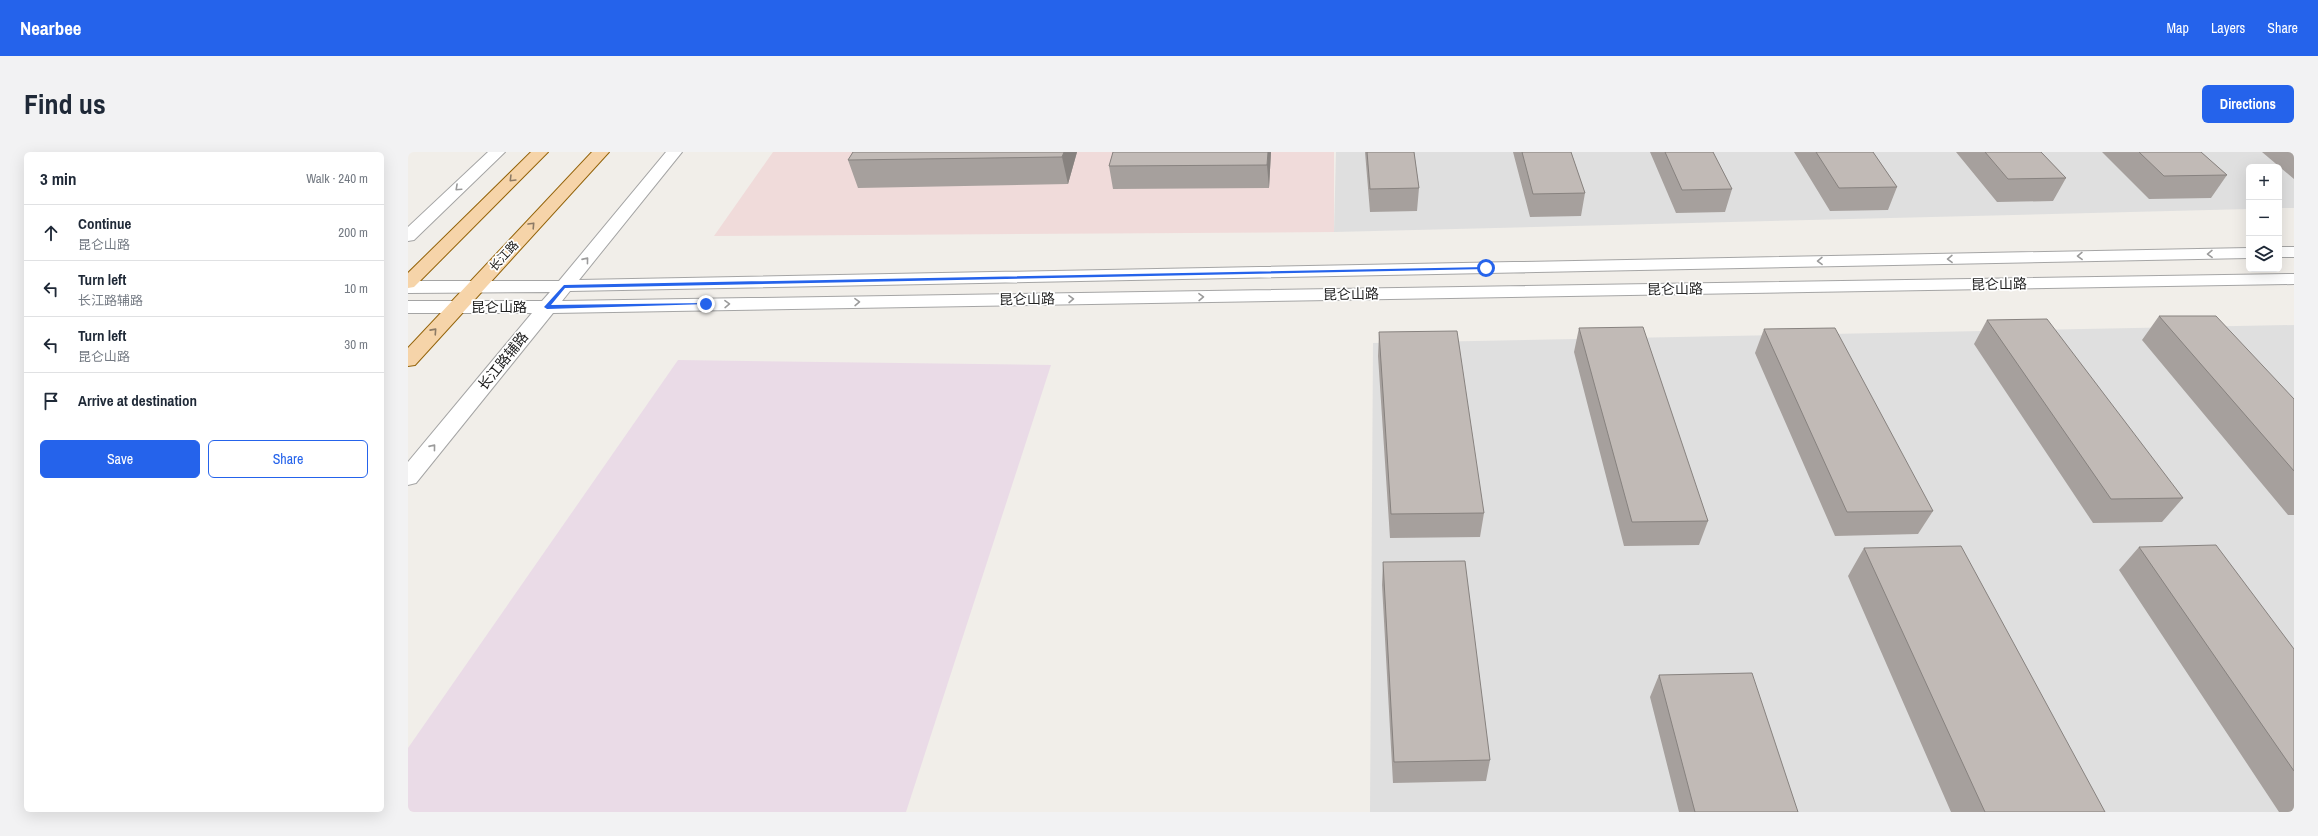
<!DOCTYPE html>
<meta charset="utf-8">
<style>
body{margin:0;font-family:"Archivo Narrow","Noto Sans SC",sans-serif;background:#f2f2f3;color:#1f2937}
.controls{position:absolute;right:12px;top:12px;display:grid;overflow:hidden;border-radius:6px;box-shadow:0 4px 16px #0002}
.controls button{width:36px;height:36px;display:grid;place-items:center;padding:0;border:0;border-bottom:1px solid #e0e1e3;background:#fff;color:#1f2937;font:20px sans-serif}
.stop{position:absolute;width:12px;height:12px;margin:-9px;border:3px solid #2563eb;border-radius:50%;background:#fff}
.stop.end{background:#2563eb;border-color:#fff;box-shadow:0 1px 4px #0008}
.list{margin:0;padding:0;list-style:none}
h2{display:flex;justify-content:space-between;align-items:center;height:52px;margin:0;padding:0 16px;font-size:17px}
h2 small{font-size:13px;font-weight:400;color:#747a83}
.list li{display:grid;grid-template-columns:26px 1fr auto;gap:12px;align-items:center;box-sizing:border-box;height:56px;padding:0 16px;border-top:1px solid #e0e1e3}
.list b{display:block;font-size:15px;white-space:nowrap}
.list p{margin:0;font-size:13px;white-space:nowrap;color:#747a83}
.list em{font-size:13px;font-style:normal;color:#747a83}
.actions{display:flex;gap:8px;padding:12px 16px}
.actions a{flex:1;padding:9px 0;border:1px solid #2563eb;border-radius:6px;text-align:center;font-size:14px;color:#2563eb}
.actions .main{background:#2563eb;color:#fff}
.icon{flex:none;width:22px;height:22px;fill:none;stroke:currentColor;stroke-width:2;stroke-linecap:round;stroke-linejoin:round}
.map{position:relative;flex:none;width:1886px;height:660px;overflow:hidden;border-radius:6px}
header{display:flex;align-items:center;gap:24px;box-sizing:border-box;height:56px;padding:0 20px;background:#2563eb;color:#fff}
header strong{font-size:19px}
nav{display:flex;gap:22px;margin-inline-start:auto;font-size:14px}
.intro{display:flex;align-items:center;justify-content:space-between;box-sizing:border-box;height:96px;padding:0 24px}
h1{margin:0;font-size:28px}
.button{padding:10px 18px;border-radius:6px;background:#2563eb;color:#fff;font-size:14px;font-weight:700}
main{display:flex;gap:24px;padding:0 24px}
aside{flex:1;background:#fff;border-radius:6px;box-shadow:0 4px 16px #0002}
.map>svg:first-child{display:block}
.residential{fill:#dfdfdf}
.commercial{fill:#f0dbda}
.industrial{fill:#eadbe7}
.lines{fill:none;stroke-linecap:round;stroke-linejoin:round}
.minor-casing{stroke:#a5a5a5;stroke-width:2}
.major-casing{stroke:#94640b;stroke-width:2}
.minor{fill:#fff;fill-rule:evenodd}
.major{fill:#f6d4a9;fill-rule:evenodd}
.wall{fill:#a6a09d}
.shaded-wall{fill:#87827f}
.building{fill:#c1bab6;stroke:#87827f}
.oneway{stroke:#8c7a65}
.oneway2{stroke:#9b9b9b}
.route{fill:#2563eb}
.labels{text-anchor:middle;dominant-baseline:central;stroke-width:3.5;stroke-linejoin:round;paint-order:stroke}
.far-street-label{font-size:12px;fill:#212121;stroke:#fff}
.street-label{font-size:14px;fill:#212121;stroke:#fff}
</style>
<header>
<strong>Nearbee</strong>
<nav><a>Map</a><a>Layers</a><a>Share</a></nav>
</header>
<div class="intro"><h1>Find us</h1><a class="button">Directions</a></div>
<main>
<aside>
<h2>3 min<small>Walk · 240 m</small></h2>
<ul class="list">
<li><svg class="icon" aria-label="ahead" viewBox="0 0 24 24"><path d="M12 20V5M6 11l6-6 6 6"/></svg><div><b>Continue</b><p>昆仑山路</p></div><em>200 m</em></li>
<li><svg class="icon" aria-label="left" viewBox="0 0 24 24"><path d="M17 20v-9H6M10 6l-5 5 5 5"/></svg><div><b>Turn left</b><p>长江路辅路</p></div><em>10 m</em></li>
<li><svg class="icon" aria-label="left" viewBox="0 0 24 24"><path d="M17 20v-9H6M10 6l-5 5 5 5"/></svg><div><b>Turn left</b><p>昆仑山路</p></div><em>30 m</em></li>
<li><svg class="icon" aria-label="arrive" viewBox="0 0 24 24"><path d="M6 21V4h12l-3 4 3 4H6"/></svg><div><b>Arrive at destination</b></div></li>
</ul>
<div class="actions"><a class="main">Save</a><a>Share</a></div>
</aside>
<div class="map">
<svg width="1886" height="660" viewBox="0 0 1886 660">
<rect width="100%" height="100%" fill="#f1eee9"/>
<!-- residential -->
<path class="residential" d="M928 0H1886V56H1871V15H1841V57L926 80Z
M1886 173V660H962L965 191Z"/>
<!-- commercial -->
<path class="commercial" d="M365 0H926V80L306 84Z"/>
<!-- industrial -->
<path class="industrial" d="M270 208 643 213 498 660H0V596Z"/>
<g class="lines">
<defs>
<path id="minor" d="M80 0H97L6 88 0 89V75Z
M258 0H274L171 128 1841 96V106L162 139 154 149 1886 122V132L145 161 8 331 0 333V310L124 161H0V149H134L142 140 0 141V129H151Z
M1871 95H1886V105H1871Z"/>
<path id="major" d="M123 0H140L6 135 0 136V121Z
M184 0H201L7 213 0 214V196Z"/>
</defs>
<!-- minor casing -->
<use href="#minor" class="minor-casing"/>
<!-- major casing -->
<use href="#major" class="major-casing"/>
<!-- minor -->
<use href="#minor" class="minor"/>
<!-- major -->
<use href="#major" class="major"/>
</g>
<!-- wall -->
<path class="wall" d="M445 0H669L660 32 450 36 440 8Z
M705 0H863L861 36 705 37 701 14Z
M957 0H1006L1011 36 1009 59 962 60Z
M1105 0H1163L1177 41 1173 64 1122 65Z
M1242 0H1305L1324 37 1317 60 1268 61Z
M1386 0H1465L1489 35 1480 58 1422 59Z
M1548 0H1633L1658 26 1645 49 1589 50Z
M1694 0H1793L1819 23 1803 46 1741 47Z
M1854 0H1886V27Z
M1751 164 1886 247V363H1880L1734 188Z
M1579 168 1775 346 1754 370 1685 371 1566 192Z
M1171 176 1300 369 1291 393 1216 394 1166 200Z
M1356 177 1525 359 1510 382 1427 384 1347 201Z
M971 180 1076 361 1072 385 982 386 970 204Z
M1731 395 1886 497V660H1871L1711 418Z
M1456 396 1697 660H1543L1440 424Z
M975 410 1082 608 1078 629 985 631 974 433Z
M1251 523 1390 660H1271L1242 545Z"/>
<!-- shaded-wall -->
<path class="shaded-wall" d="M656 0H669L660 32 654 5Z
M860 0H863L861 36 859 13Z"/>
<!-- building -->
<path class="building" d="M445 0H656L654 5 440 8Z
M705 0H860L859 13 701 14Z
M959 0H1006L1011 36 962 37Z
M1114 0H1163L1177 41 1125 42Z
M1257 0H1305L1324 37 1274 38Z
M1408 0H1465L1489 35 1431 36Z
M1577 0H1633L1658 26 1600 27Z
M1731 0H1793L1819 23 1756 24Z
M1751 164H1808L1886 247V319Z
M1639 167 1775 346 1703 347 1579 168Z
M1235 175 1300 369 1224 370 1171 176Z
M1427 176 1525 359 1439 360 1356 177Z
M1049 179 1076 361 983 362 971 180Z
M1808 393 1886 497V619L1731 395Z
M1553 394 1697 660H1577L1456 396Z
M1057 409 1082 608 986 610 975 410Z
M1344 521 1390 660H1287L1251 523Z"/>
<!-- one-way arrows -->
<defs><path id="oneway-chevron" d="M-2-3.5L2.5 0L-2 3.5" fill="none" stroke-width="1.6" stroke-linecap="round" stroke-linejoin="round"/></defs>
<g class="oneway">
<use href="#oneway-chevron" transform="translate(104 27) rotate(135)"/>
<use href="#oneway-chevron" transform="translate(124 73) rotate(-47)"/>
<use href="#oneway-chevron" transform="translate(26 179) rotate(-48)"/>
</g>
<g class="oneway2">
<use href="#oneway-chevron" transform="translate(50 36) rotate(137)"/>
<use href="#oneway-chevron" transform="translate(1802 102) rotate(179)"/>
<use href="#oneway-chevron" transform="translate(1672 104) rotate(179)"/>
<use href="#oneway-chevron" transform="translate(1542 107) rotate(179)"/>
<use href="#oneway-chevron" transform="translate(178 108) rotate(-51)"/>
<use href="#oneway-chevron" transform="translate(1412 109) rotate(179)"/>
<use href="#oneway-chevron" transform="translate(793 145) rotate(-1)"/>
<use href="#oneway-chevron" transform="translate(663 147) rotate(-1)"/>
<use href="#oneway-chevron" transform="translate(449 150) rotate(-1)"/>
<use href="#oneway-chevron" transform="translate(319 152) rotate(-1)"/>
<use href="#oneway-chevron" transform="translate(25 295) rotate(-51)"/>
</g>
<!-- route -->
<path class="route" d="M1078 115 1080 117 157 136 143 153 298 151 300 152 139 157 136 155 156 133Z"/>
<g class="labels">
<!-- far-street labels -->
<g class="far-street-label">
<text transform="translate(96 104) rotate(-47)">长江路</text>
</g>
<!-- street labels -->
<g class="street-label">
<text transform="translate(1591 132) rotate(-1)">昆仑山路</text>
<text transform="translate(1267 137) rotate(-1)">昆仑山路</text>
<text transform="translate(943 142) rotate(-1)">昆仑山路</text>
<text transform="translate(619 147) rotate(-1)">昆仑山路</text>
<text x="91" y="155">昆仑山路</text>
<text transform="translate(95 209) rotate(-51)">长江路辅路</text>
</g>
</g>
</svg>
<div class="controls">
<button>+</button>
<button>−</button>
<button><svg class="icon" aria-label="layers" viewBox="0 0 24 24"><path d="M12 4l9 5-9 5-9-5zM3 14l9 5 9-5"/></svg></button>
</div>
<div class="stop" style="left:1078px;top:116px"></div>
<div class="stop end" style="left:298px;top:152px"></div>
</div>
</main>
